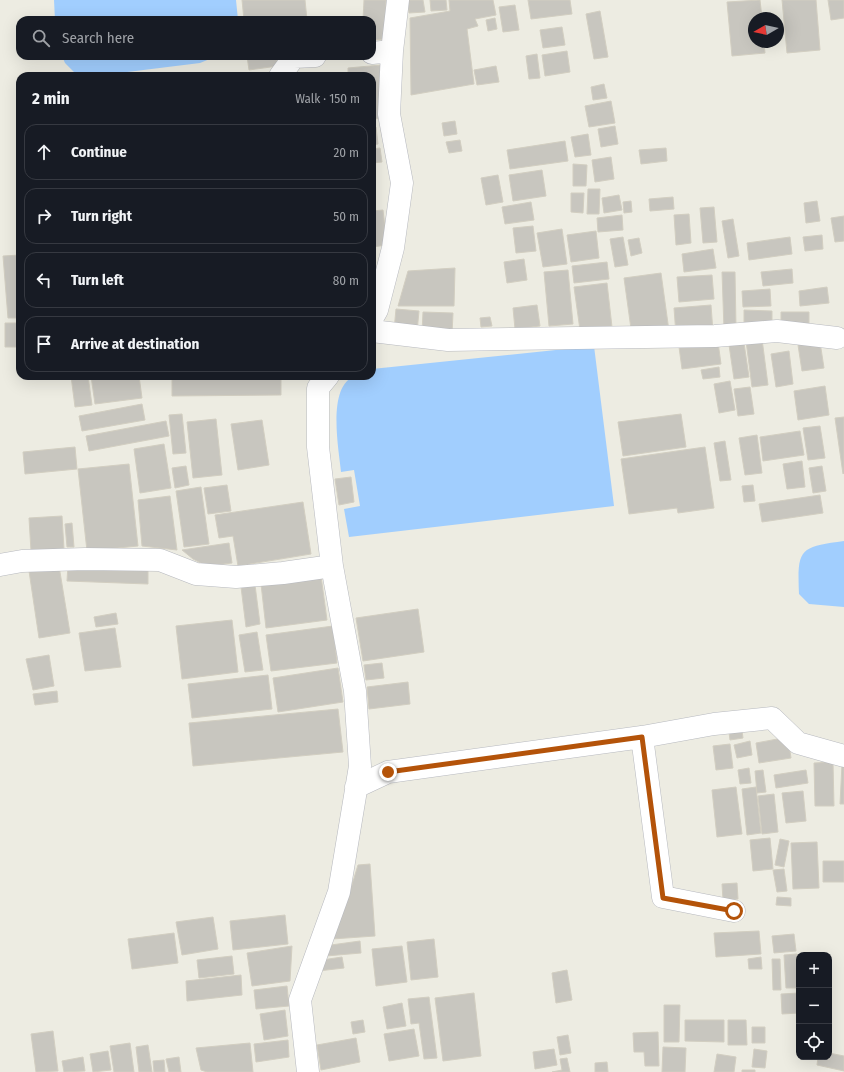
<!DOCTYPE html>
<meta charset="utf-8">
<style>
body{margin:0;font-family:"Fira Sans Condensed",sans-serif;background:#242831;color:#f1f3f6}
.controls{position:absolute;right:12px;bottom:12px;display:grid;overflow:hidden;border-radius:8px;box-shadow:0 4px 16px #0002}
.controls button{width:36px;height:36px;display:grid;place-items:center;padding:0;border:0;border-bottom:1px solid #363941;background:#171b24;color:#f1f3f6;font:20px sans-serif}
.compass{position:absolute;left:748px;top:12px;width:36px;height:36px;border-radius:50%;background:#171b24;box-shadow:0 4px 16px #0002;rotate:261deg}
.stop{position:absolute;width:12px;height:12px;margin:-9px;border:3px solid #b45309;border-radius:50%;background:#fff}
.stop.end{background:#b45309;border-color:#fff;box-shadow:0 1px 4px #0008}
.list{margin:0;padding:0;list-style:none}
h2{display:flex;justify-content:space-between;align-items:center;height:52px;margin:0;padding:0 16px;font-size:17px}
h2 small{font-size:13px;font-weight:400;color:#9ea1a6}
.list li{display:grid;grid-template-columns:26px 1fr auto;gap:12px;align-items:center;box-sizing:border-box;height:56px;margin:0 8px 8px;padding:0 8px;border:1px solid #363941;border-radius:12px}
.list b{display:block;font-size:15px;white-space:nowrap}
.list em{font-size:13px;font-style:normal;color:#9ea1a6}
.icon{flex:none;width:22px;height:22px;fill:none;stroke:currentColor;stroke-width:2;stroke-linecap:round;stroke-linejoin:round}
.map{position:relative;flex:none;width:844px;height:1072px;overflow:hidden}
.search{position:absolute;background:#171b24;box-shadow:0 4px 16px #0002;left:16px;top:16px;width:360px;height:44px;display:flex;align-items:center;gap:10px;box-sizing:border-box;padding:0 14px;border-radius:12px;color:#9ea1a6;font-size:15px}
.panel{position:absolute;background:#171b24;box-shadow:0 4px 16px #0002;left:16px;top:72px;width:360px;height:308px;border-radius:12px}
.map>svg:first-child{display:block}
.water{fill:#a1cefe}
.building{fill:#c8c6bf;stroke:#d2cec1}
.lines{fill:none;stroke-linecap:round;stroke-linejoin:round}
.street-casing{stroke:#b7b9bf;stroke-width:23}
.street{stroke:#fff;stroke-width:22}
.route{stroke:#b45309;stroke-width:5}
</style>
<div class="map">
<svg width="844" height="1072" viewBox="0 0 844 1072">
<rect width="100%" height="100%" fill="#edece2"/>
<!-- water -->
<path class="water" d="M54 0H236L238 20H55Z
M62 56H217L200 63 95 76H78L65 63Z
M594 346 614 506 349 537 344 509 360 506 354 470 341 472C339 450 326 384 356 376 361 375 367 376 372 376V369Z
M844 541V607L809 604 799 594C797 548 800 547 844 541Z"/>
<!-- building -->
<path class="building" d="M242 0H305L307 20H244Z
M364 0H386L385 39 372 40V20H363Z
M408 0H423L425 12 409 13Z
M430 0H446L447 10 431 11Z
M449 0H493L496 15 475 19 478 26 467 29 474 84 411 95 410 18 450 11Z
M528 0H570L572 14 531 19Z
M760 0 762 18H754V42H764L765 53 732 56 727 2Z
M782 0H816L820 50 787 53Z
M828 0H844V18L831 20Z
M515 5 519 30 503 32 499 7Z
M600 11 608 57 594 59 586 14Z
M495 18 497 29 488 31 486 20Z
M562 27 565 45 543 48 540 30Z
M567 51 570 72 545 76 542 55Z
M537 54 540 78 529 79 526 56Z
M247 56H276L278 66 249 70Z
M381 65 386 118 372 119V76H348V68Z
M496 66 499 82 477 85 474 70Z
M604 84 607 98 593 100 591 87Z
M611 101 615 123 589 127 585 106Z
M455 121 457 134 444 136 442 123Z
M615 126 618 144 601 147 598 129Z
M372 127H376L378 144 372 145Z
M588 134 591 155 575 157 571 137Z
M460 140 462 151 449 153 446 142Z
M565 141 568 161 510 169 507 150Z
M380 148 382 162 372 163V149Z
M666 148 667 161 641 164 639 150Z
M611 157 614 179 595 182 592 160Z
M573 164 587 165 586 186H573Z
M542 170 546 196 513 201 509 175Z
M498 175 503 202 486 205 481 178Z
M588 189H600L599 214H587Z
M571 193H584L583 213 571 212Z
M619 195 622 210 604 213 602 198Z
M673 197 674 209 650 211 649 199Z
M631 201 632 212 624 213 623 202Z
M817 201 820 221 806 223 804 203Z
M531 202 534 220 505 224 502 207Z
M714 207 717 242 703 243 700 208Z
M383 210 387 245 372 247V211Z
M689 214 691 243 676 245 674 215Z
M622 215 623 230 598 232 597 218Z
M844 216V241L835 242 831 218Z
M733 219 739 256 728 258 722 221Z
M533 226 536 251 516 253 513 228Z
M562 229 567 264 543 267 537 233Z
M596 231 599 258 571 262 567 235Z
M822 235 823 249 805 251 803 237Z
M623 237 628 265 615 267 610 239Z
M790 237 792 254 749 260 747 243Z
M639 238 642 253 631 256 628 240Z
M713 249 716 268 684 272 682 254Z
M20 255V318H8L3 256Z
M524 259 527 280 507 283 504 262Z
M607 262 609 279 574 283 572 266Z
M455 268 454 306H398L408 271Z
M792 269 793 283 763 286 761 272Z
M568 270 573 324 549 326 544 272Z
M722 272H735L736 328 724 329Z
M661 273 669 331 632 336 624 278Z
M712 275 714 299 679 302 677 277Z
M607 283 612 327 580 330 574 287Z
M827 287 829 303 800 306 799 291Z
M770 289 771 306 743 307 742 291Z
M537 305 540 326 515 329 513 308Z
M711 305 713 332 676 335 674 308Z
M396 309 419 311 417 332 394 330Z
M744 310 772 311V329H744Z
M423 312 453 313 452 334 422 333Z
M781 312H809V328H781Z
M490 317 492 326 481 327 480 318Z
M5 323H20V347H5Z
M762 339 768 385 752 387 746 341Z
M718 342 721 364 682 369 679 347Z
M820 342 824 368 802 371 798 345Z
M744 343 749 377 734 379 729 345Z
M789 351 793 384 776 387 771 354Z
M719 367 720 377 703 379 701 370Z
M71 376H88L92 405 75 407Z
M91 376H139L142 398 95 404Z
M172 376H281V395L172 396Z
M730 381 735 410 719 413 714 384Z
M825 386 829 415 798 420 794 391Z
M750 387 754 414 738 416 734 389Z
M142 404 145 420 82 431 79 416Z
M182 414 186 453 173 454 169 415Z
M681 414 686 447 623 456 618 422Z
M844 417V473L843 474 835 418Z
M216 419 222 475 193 478 187 422Z
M262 420 269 465 238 470 231 424Z
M166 421 169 436 89 451 86 436Z
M820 426 825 458 808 460 803 428Z
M800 431 804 455 763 461 760 437Z
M757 435 762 473 745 475 739 438Z
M725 441 731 480 720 481 714 443Z
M164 444 171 488 140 493 134 449Z
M75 447 77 469 25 474 23 452Z
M705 447 714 508 678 513 677 508 629 514 621 459Z
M802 461 805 487 787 489 783 464Z
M129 464 138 546 87 551 78 469Z
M186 466 189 485 175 488 172 468Z
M822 466 826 491 813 493 809 468Z
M351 477 354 502 339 505 335 479Z
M227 485 231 511 208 514 204 488Z
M753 485 755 501 744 502 742 486Z
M201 487 209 544 184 547 176 491Z
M820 495 823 513 762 522 759 504Z
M170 496 177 550 142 546 138 500Z
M303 502 311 554 238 566 233 536 219 538 215 515Z
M62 516 64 549 31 551 29 518Z
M72 523 74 547H67L65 524Z
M229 543 232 563 207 566 193 559 182 550Z
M68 564 148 567V584L67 581Z
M59 566 70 633 39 638 29 571Z
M321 576 327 620 266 628 261 584Z
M255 585 260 624 246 627 241 587Z
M418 609 424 652 363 661 356 618Z
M116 613 118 624 96 627 94 617Z
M232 620 238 672 182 679 176 626Z
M333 626 337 663 271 671 266 635Z
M115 628 121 667 85 671 79 633Z
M257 632 263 670 245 672 239 635Z
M49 655 54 686 33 690 26 659Z
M382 663 384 678 366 680 364 665Z
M338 668 343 702 278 712 273 678Z
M268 675 272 709 192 718 188 684Z
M408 682 410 704 369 709 367 687Z
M57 691 58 702 35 705 33 694Z
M338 709 343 752 193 766 189 723Z
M741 723 743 738 730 740 728 725Z
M788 737 791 758 759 763 756 743Z
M750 741 752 755 737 758 734 745Z
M730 744 733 768 716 770 713 746Z
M833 762 834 806H815L814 763Z
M842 764H844V804H840Z
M749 768 751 783 740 784 738 770Z
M763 770 766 792 757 793 755 771Z
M806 770 808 783 776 788 774 775Z
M736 787 742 834 717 837 712 790Z
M756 787 761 833 747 835 742 789Z
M803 791 806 821 786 823 782 793Z
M774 794 778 832 762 834 758 796Z
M770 838 773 869 753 871 750 840Z
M780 839 789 841 784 867 775 865Z
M817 842 819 888 793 889 791 843Z
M823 861H844V882H823Z
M370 864 375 936 332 939 347 901 358 865Z
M784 869 787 891 777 892 773 870Z
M737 883 738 899 723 900 722 884Z
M777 897 791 898V906L776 905Z
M285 915 288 944 233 950 230 921Z
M213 917 218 949 182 955 176 922Z
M759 931 761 954 716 957 714 933Z
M174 933 178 963 132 969 128 939Z
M794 934 796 951 774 953 772 936Z
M434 939 438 977 411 980 407 942Z
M360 941 361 953 326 956 331 945Z
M292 946 290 981 252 986 247 953Z
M402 946 407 982 376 986 372 949Z
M797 954 798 988H786L784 955Z
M232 956 234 974 199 978 197 960Z
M342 957 344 968 318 971 322 960Z
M761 957 762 969H749L748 959Z
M772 959H780L781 990H773Z
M567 970 572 1000 556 1003 552 973Z
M241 975 242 995 187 1001 186 981Z
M287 986 289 1006 256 1009 254 990Z
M474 993 481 1056 443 1061 435 998Z
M799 993V1013L782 1014 781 994Z
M429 997 437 1058 424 1059 419 1023 411 1024 408 999Z
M402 1003 406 1026 387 1029 383 1007Z
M664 1005H680L679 1042H664Z
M285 1010 288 1036 264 1040 260 1014Z
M363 1020 365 1032 353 1034 351 1022Z
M685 1020H724V1042L685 1041Z
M728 1020H746L747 1045H728Z
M752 1027H765V1043H752Z
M414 1029 419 1056 389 1061 384 1034Z
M53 1031 58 1071 36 1072 31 1034Z
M658 1032 659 1066H645L644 1052H634L633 1033Z
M568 1035 571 1053 560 1055 557 1037Z
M356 1038 360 1062 321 1070 317 1045Z
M288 1040 289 1057 256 1062 254 1044Z
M130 1043 134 1072H114L110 1046Z
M250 1043 253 1072H207L201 1070 196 1048Z
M148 1045 152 1072H139L136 1047Z
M663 1047 686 1048 685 1072H662Z
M554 1049 557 1065 535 1069 533 1052Z
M754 1049 767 1051 765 1068 752 1067Z
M108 1051 111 1070 93 1072 90 1054Z
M829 1053 844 1056V1071L817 1065 818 1057H829Z
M717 1054 736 1057 734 1072H714Z
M83 1057 85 1071 64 1072 62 1061Z
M179 1057 181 1072H169L166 1059Z
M567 1058 570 1072H552L562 1070 560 1059Z
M164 1060 165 1072H154L153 1061Z
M607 1062 608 1072H595V1063Z
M742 1070H755V1072H742Z"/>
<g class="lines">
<defs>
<path id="street" d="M372 53 392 51 398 0
M280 76 294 57 315 56
M372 319 377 310 393 248 402 183 389 114 392 51
M372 331 448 340 715 336 777 331 837 338
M0 565 22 561 85 559 160 560 196 574 236 577 283 573 332 566
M642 737 663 897 734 911
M356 787 388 772 642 737 714 724 772 718 798 743 844 756
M308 1072 300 1000 339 892 360 766 355 691 332 566 318 447V388L328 376"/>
</defs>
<!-- street casing -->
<use href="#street" class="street-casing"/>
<!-- street -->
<use href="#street" class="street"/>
</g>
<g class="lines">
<!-- route -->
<path class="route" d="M388 772 642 737 663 898 734 911"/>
</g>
</svg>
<div class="controls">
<button>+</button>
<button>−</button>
<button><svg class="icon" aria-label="locate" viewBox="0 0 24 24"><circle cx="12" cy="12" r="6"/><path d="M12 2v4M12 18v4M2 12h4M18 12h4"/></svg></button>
</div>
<svg class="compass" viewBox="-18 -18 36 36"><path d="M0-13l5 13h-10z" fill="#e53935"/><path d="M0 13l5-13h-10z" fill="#9ea1a6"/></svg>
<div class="stop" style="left:734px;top:911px"></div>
<div class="stop end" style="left:388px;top:772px"></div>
<div class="search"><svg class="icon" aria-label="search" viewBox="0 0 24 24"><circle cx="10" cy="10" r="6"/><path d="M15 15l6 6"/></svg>Search here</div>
<section class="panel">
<h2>2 min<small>Walk · 150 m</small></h2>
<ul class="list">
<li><svg class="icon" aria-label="ahead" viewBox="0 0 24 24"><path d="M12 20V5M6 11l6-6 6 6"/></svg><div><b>Continue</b></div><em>20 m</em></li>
<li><svg class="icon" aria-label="right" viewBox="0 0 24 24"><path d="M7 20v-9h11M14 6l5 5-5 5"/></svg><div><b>Turn right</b></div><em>50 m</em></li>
<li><svg class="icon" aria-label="left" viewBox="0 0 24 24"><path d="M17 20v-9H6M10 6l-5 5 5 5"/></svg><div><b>Turn left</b></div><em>80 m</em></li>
<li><svg class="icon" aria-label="arrive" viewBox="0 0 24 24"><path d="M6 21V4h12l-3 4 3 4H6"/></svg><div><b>Arrive at destination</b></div></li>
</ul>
</section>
</div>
